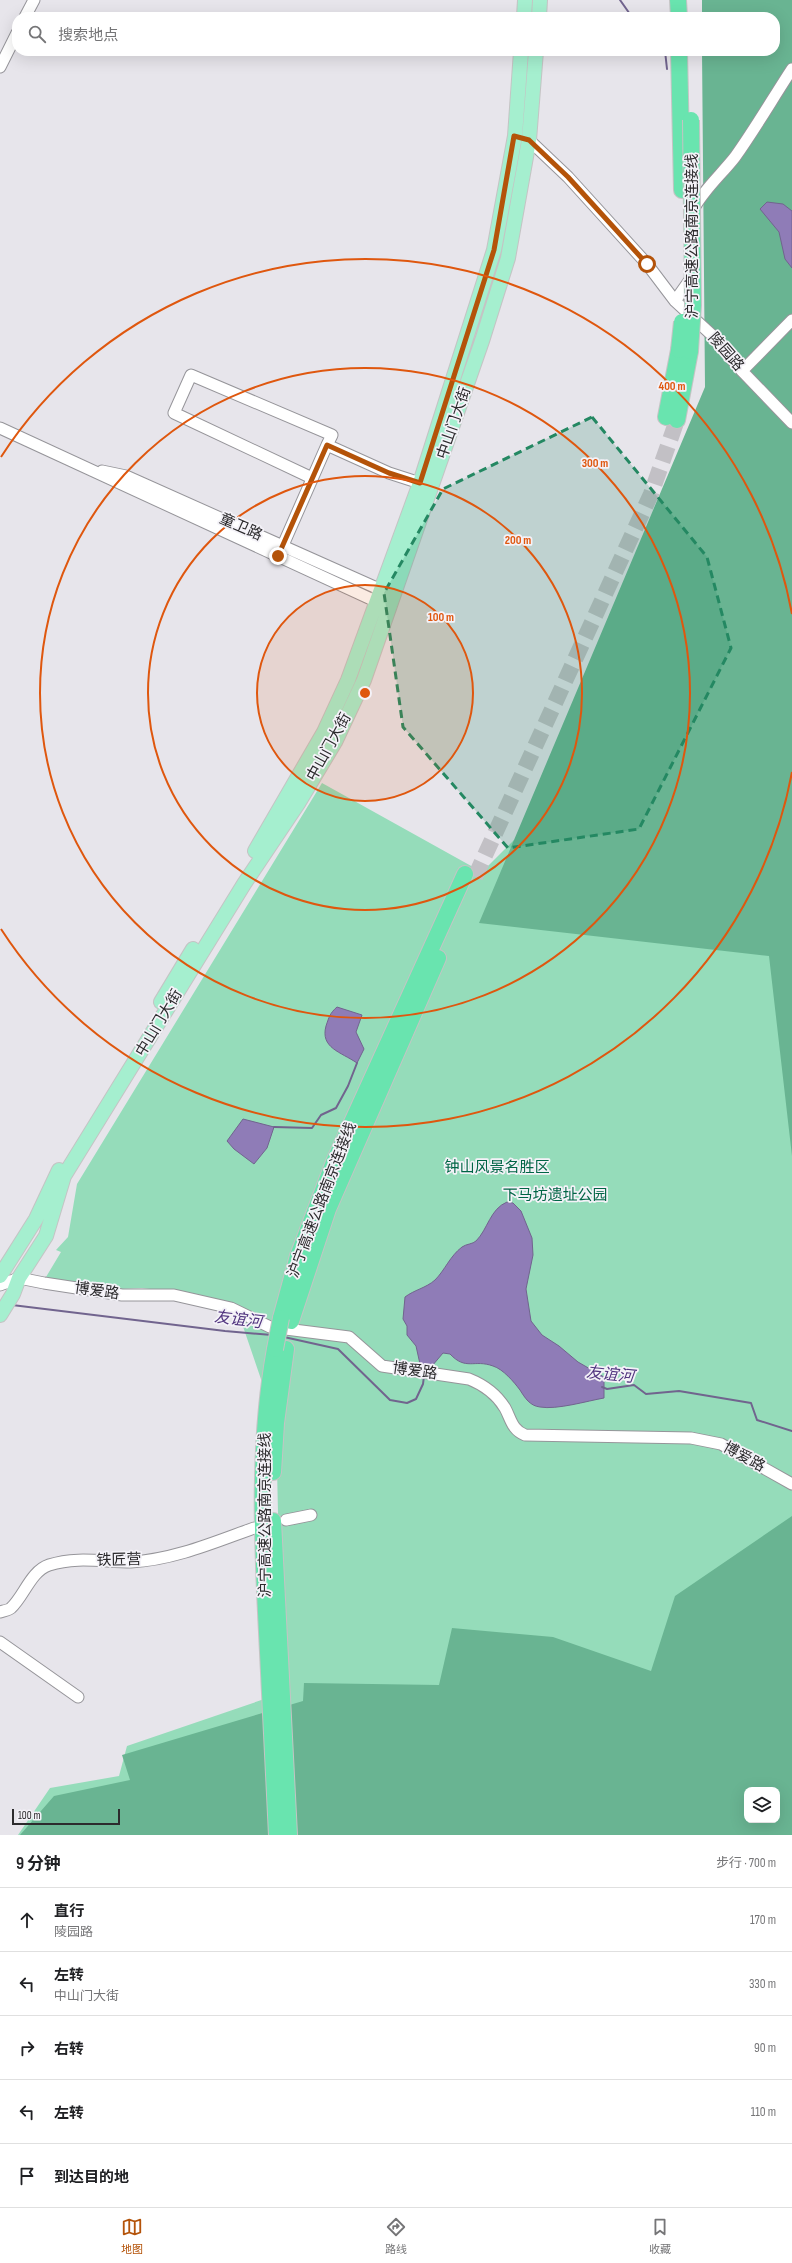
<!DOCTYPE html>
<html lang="zh">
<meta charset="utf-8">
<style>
body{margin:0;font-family:"Sofia Sans Condensed","Noto Sans SC",sans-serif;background:#f2f2f2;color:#202124}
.controls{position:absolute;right:12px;bottom:12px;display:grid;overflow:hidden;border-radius:8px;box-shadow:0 4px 16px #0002}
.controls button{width:36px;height:36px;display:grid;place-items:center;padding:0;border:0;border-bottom:1px solid #e0e0e0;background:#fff;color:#202124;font:20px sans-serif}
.scale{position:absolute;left:12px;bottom:10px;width:108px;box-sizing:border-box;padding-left:4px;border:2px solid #2c2b2d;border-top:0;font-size:11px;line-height:14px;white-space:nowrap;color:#2c2b2d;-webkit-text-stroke:3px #f4f2f8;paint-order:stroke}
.stop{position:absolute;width:12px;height:12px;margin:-9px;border:3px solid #b45309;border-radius:50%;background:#fff}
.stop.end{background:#b45309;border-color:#fff;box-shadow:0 1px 4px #0008}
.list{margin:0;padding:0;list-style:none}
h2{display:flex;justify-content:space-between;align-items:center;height:52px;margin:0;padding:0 16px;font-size:17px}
h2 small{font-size:13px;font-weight:400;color:#757577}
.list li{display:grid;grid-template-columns:26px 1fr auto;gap:12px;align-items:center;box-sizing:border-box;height:64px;padding:0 16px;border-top:1px solid #e0e0e0}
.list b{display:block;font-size:15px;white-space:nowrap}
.list p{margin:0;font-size:13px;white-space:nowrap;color:#757577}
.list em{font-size:13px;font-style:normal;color:#757577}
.icon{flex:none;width:22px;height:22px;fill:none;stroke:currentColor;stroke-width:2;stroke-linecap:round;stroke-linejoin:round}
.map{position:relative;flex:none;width:792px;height:1835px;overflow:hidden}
.search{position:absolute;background:#fff;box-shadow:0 4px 16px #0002;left:12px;right:12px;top:12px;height:44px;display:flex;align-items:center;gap:10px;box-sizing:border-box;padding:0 14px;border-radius:16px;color:#757577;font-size:15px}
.sheet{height:372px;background:#fff}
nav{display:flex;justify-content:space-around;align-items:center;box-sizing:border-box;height:56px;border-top:1px solid #e0e0e0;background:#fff;font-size:11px;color:#757577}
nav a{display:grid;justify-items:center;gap:2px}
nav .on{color:#b45309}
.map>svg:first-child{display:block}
.green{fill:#95dcba;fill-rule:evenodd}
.forest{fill:#69b492;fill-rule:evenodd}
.water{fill:#8f7cb7;stroke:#71648e}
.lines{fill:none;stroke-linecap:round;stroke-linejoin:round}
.stream{stroke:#71648e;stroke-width:2}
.highway-tunnel{stroke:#c2c0c5;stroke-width:16;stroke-dasharray:16 8;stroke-linecap:butt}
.minor-casing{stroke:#96959a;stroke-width:13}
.major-casing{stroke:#c4c4c4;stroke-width:16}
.highway-casing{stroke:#c4c4c4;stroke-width:18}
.minor{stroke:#fff;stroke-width:11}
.major{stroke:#a5efcf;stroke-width:14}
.highway{stroke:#69e4af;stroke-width:16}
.highway-bridge-casing{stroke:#c4c4c4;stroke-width:18;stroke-linecap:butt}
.highway-bridge{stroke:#69e4af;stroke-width:16}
.route{stroke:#b45309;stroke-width:5}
.marked{fill:#248862;fill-opacity:0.2;stroke:#248862;stroke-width:3;stroke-dasharray:8 5;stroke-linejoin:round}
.ring{fill:none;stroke:#df570e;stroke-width:2}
.labels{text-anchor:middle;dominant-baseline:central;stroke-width:3.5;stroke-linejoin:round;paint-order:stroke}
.street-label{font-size:15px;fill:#2c2b2d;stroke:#f4f2f8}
.park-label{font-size:15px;fill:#006545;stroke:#f4f2f8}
.water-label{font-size:16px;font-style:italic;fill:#523680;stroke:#f4f2f8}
.centre{fill:#df570e;stroke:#f4f2f8;stroke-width:2}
.ring-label{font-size:12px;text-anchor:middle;font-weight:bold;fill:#df570e;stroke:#f4f2f8;stroke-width:3.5;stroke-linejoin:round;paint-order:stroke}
</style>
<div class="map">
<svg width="792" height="1835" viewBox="0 0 792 1835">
<rect width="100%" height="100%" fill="#e7e5eb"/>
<!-- green -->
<path class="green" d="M322 783 482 872 514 840 792 934V1835H18L50 1788 119 1776 127 1746 282 1693 276 1423 236 1306 204 1296 142 1288 120 1289 60 1282 46 1277 61 1252 56 1250 68 1237 77 1184ZM747 1790H777V1820H747Z"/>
<!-- forest -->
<path class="forest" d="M702 0H792V1156L769 956 479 923 705 387 702 51H775V17H702Z
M792 1516V1835H20L54 1796 130 1780 122 1755 303 1701 304 1683 439 1685 452 1628 553 1637 651 1671 675 1596ZM747 1790H777V1820H747Z"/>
<!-- water -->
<path class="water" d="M767 202 783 204 792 211V268L785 259 779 232 760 209Z
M337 1007 362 1015 356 1032 364 1049 357 1063C341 1052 320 1048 326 1026 329 1017 330 1013 337 1007Z
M243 1119 274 1127 267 1148 254 1164 234 1149 227 1141Z
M507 1202 513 1203 521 1211 532 1238 533 1255 526 1289 531 1321 542 1335 559 1346 578 1362 604 1377V1398C587 1401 557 1410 540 1407 530 1406 525 1398 520 1390 514 1382 503 1369 493 1366 474 1359 466 1371 450 1354L443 1353 432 1366 420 1364 416 1346 407 1335V1326L403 1319 405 1297C414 1290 426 1288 435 1280 445 1270 450 1256 462 1247 466 1244 473 1244 476 1241 488 1229 490 1209 507 1202Z"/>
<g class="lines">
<!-- stream -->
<path class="stream" d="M620 0 632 17
M665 51 667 69
M274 1127 312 1128 321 1115 336 1108 348 1086 357 1063
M12 1305 225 1331 272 1335
M284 1337 338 1349 390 1400 407 1403 416 1399 423 1384 424 1376
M602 1387 607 1389 634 1385 646 1394 679 1391 751 1403 757 1420 792 1431"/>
<!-- highway-tunnel -->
<path class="highway-tunnel" d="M475 877 651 494 677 420"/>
<defs>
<path id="minor" d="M25 17 34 0
M0 67 17 33
M529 140 568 177 647 264 675 301 713 336 742 371 792 423
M693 210C703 190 721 175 735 157 755 129 773 98 792 69
M675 301 692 277
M742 371 792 320
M0 428 384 605
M102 471 126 476 388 593
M312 478 174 413 191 375 332 435 327 445 389 473 420 483
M280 552 327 445
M0 1285 19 1278 44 1283 122 1295H174L231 1308 270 1327 349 1337 382 1366 469 1379C484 1385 497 1395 505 1408 511 1419 512 1430 525 1435L691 1438 721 1444 792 1484
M286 1520 311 1515
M0 1612C3 1611 9 1610 11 1608 24 1596 31 1571 49 1565 77 1556 103 1562 131 1562 173 1560 215 1542 254 1528
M0 1642 78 1697"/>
<path id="major" d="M524 17 525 0
M539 17 540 0
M255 851 324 732 348 680 420 483 494 250 515 136 521 51
M161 1002 193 949
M0 1276 36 1219 59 1170
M0 1315 13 1294 19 1278 46 1236 64 1176 244 884 299 802 335 742 364 680 482 341 508 258 529 140 536 51"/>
<path id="highway" d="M678 0 679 17
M679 51 682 190
M666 417 679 350
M677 420 690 351
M281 1318 298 1256 334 1162 465 874
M291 1321 328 1209 438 958
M275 1349C258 1443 262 1537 267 1632 270 1700 274 1767 277 1835
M273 1472 276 1423 286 1349
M273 1521 289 1835"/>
</defs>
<!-- minor casing -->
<use href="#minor" class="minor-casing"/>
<!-- major casing -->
<use href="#major" class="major-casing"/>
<!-- highway casing -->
<use href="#highway" class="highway-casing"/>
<!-- minor -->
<use href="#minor" class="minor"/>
<!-- major -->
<use href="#major" class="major"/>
<!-- highway -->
<use href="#highway" class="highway"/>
<defs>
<path id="highway-bridge" d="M679 350 682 322
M690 351 693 305 691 120
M275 1349 281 1318"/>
</defs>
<!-- highway-bridge casing -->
<use href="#highway-bridge" class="highway-bridge-casing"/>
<!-- highway-bridge -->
<use href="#highway-bridge" class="highway-bridge"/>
</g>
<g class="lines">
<!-- route -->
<path class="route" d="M278 556 327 445 389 473 420 483 494 250 514 136 529 140 568 177 647 264"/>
</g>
<!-- marked area -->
<path class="marked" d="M592 417 707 557 731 648 639 829 508 848 403 727 384 593 443 489Z"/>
<!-- distance rings -->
<circle cx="365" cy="693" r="108" fill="#df570e" fill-opacity=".12"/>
<g class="ring">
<circle cx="365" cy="693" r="108"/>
<circle cx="365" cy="693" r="217"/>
<circle cx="365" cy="693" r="325"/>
<path d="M792 772A434 434 0 0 1 1 929M1 457A434 434 0 0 1 792 614"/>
</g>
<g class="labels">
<!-- street labels -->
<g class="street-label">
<text transform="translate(692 236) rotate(-90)">沪宁高速公路南京连接线</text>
<text transform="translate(726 352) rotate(49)">陵园路</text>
<text transform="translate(454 423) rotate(-71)">中山门大街</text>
<text transform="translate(241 527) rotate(24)">童卫路</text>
<text transform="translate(329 747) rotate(-61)">中山门大街</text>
<text transform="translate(159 1023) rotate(-59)">中山门大街</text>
<text transform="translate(322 1200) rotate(-69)">沪宁高速公路南京连接线</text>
<text transform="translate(97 1291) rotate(8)">博爱路</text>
<text transform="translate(415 1371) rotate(8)">博爱路</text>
<text transform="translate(744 1457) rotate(29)">博爱路</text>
<text transform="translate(265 1515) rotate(-90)">沪宁高速公路南京连接线</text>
<text transform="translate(119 1560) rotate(-1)">铁匠营</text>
</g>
<!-- park labels -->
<g class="park-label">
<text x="497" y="1167">钟山风景名胜区</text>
<text x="555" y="1195">下马坊遗址公园</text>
</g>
<!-- water labels -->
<g class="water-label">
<text transform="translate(238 1320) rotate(7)">友谊河</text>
<text transform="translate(610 1375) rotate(6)">友谊河</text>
</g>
</g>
<circle cx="365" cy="693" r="6" class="centre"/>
<g class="ring-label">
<text x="672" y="390">400 m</text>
<text x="595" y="467">300 m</text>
<text x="518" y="544">200 m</text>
<text x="441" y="621">100 m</text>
</g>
</svg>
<div class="controls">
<button><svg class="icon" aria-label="layers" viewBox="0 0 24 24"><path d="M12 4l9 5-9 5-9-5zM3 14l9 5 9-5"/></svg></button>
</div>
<div class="scale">100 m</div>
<div class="stop" style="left:647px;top:264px"></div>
<div class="stop end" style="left:278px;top:556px"></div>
<div class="search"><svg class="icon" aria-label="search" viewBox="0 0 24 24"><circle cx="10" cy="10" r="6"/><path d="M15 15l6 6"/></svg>搜索地点</div>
</div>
<section class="sheet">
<h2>9 分钟<small>步行 · 700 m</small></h2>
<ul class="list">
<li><svg class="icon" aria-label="ahead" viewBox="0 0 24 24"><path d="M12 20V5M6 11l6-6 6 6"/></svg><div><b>直行</b><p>陵园路</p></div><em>170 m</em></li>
<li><svg class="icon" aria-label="left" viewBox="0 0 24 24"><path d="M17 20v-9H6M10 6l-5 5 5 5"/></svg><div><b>左转</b><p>中山门大街</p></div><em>330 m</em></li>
<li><svg class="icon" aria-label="right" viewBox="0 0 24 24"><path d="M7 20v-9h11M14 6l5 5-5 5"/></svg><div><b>右转</b></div><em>90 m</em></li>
<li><svg class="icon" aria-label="left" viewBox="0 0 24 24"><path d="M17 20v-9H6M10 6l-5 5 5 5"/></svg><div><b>左转</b></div><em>110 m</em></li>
<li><svg class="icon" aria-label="arrive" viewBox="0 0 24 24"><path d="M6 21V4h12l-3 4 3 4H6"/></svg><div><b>到达目的地</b></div></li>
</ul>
</section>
<nav>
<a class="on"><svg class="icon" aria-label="map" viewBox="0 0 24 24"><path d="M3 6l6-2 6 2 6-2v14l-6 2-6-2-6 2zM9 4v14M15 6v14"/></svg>地图</a>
<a><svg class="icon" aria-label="directions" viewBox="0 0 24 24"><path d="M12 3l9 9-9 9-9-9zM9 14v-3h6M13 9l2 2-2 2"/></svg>路线</a>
<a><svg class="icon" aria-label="saved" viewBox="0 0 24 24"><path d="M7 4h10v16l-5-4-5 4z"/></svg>收藏</a>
</nav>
